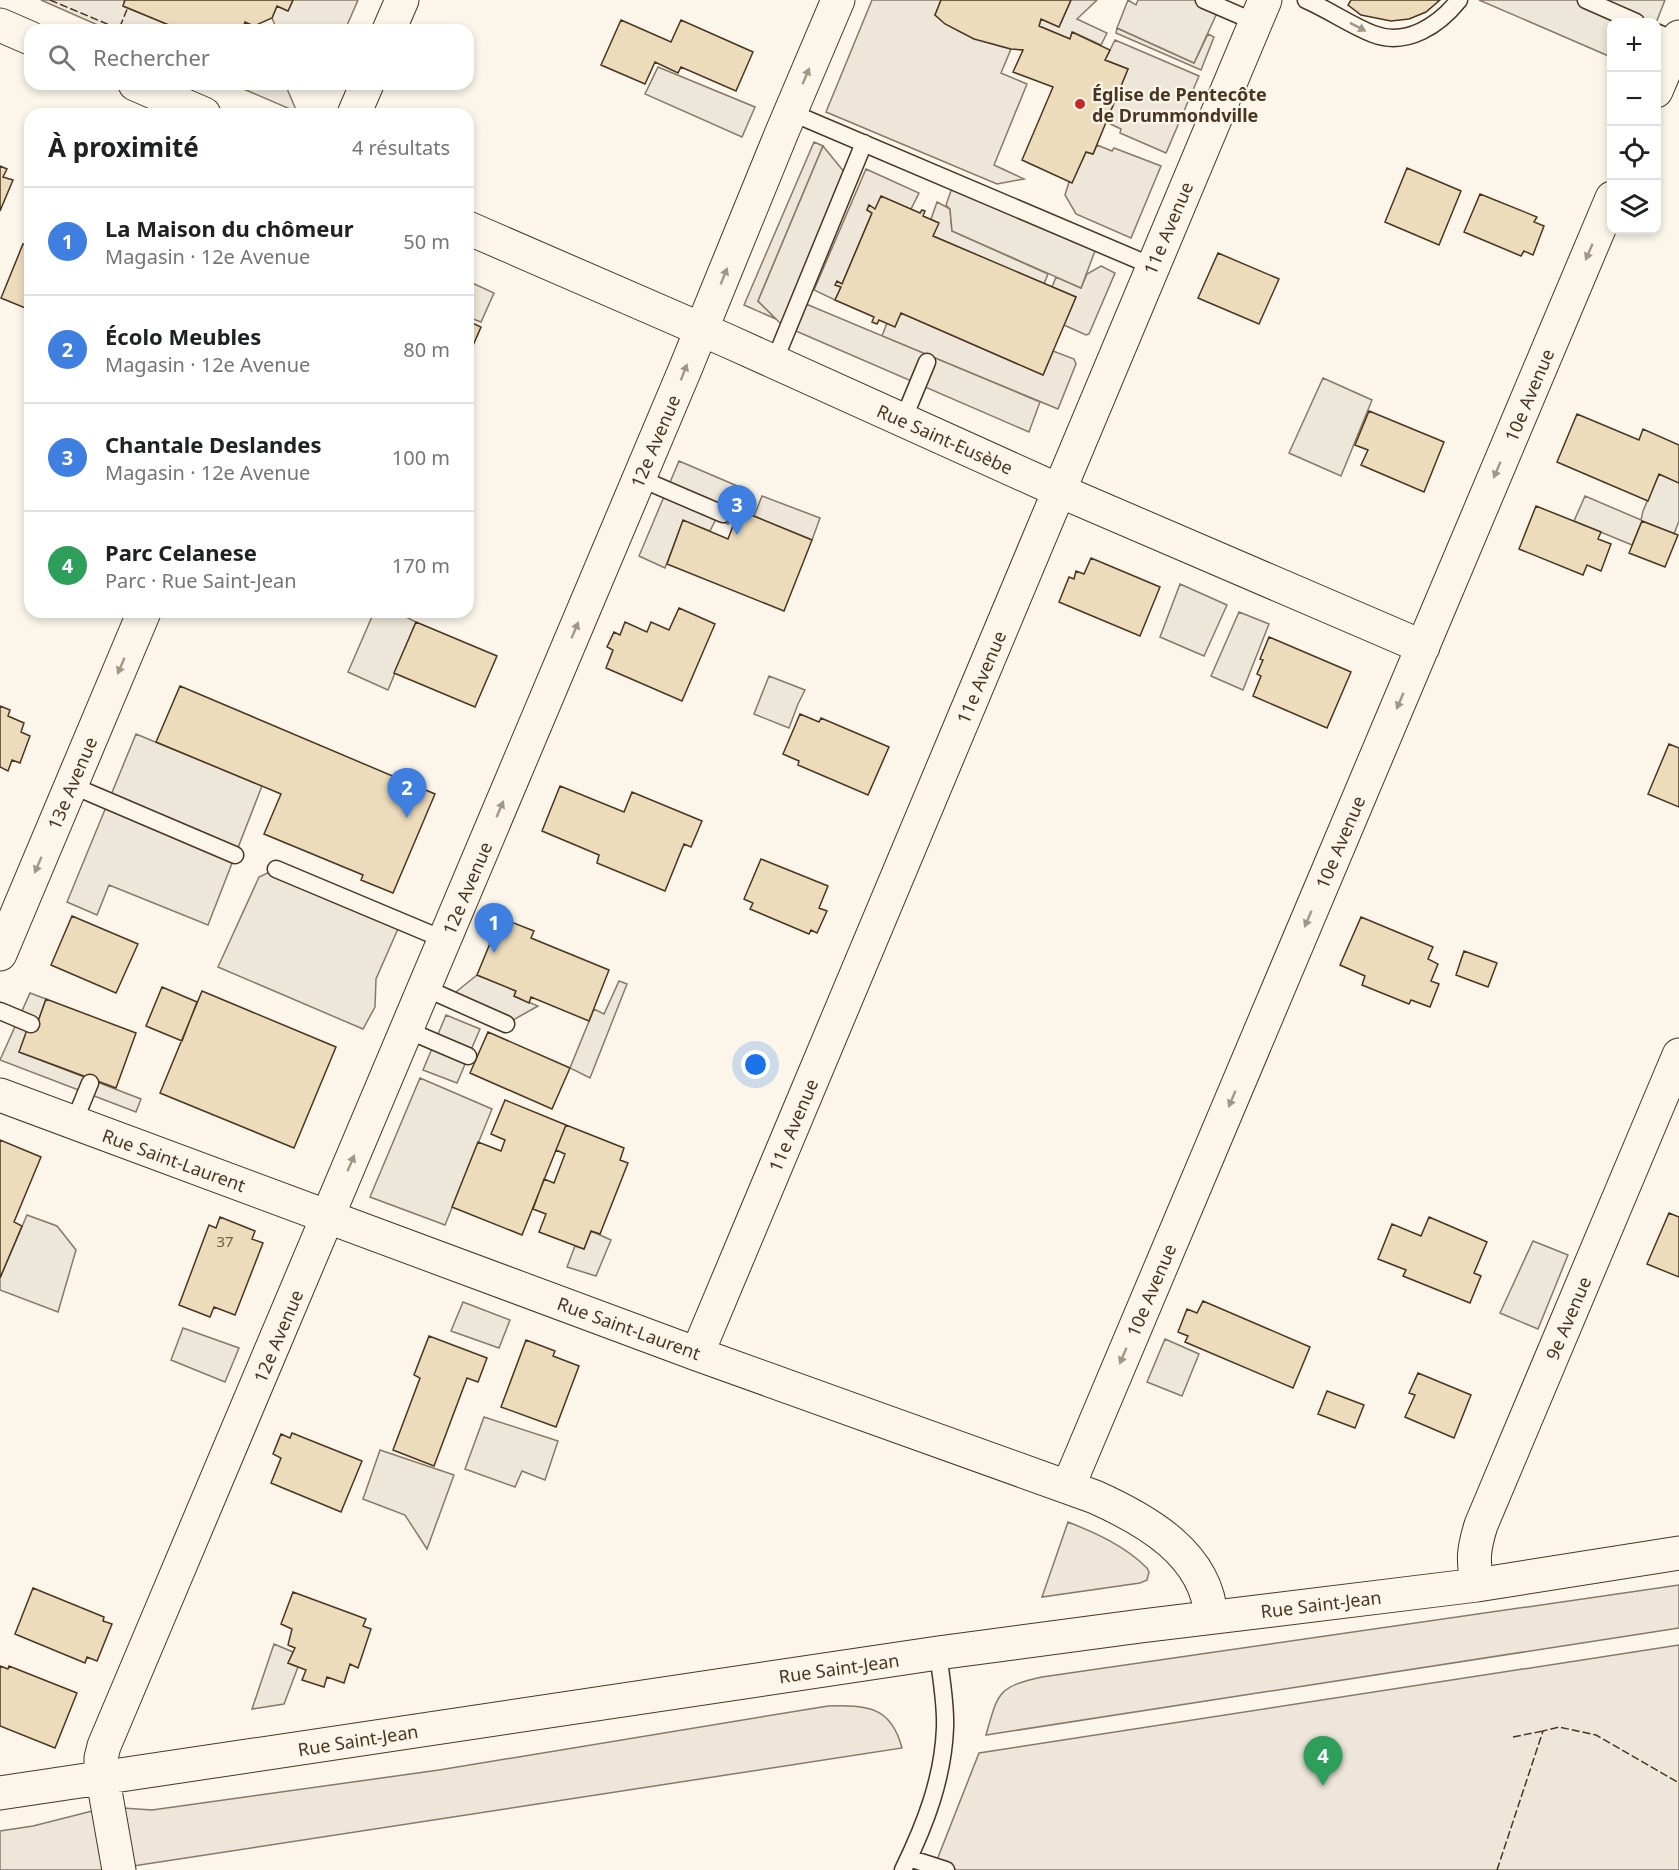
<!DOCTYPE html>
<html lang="fr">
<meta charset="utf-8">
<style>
body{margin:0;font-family:"Noto Sans",sans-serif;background:#f6f6f6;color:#202124}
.controls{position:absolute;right:18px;top:18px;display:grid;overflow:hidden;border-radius:12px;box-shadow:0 3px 9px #0003}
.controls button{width:54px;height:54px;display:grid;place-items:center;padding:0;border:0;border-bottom:2px solid #e0e0e0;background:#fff;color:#202124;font:30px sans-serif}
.you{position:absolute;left:756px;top:1065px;width:21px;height:21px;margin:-15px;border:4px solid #fff;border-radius:50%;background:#1a73e8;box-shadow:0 0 0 9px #1a73e833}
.badge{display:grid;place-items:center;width:39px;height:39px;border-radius:50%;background:#db2777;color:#fff;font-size:20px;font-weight:700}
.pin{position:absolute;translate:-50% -50px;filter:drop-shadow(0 2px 3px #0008)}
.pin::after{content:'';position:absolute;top:32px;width:21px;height:18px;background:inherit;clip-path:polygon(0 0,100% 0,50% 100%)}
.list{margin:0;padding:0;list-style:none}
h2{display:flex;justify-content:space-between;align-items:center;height:78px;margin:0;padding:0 24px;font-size:26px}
h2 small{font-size:20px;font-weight:400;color:#757577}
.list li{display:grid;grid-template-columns:39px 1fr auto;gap:18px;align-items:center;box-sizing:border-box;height:108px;padding:0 24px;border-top:2px solid #e0e0e0}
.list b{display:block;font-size:22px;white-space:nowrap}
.list p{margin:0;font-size:20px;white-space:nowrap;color:#757577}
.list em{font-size:20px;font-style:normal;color:#757577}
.icon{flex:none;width:33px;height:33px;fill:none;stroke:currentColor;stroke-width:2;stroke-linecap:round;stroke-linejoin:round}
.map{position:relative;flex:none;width:1679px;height:1870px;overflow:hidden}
.search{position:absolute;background:#fff;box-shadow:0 3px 9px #0003;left:24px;top:24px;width:450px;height:66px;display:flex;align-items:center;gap:15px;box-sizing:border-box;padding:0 21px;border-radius:18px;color:#757577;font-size:22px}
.panel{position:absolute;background:#fff;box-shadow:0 3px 9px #0003;left:24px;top:108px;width:450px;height:510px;border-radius:18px}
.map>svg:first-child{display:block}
.green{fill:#ede6d9;stroke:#887966;stroke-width:1.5}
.parking{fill:#ede7d9;stroke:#887966;stroke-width:1.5}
.building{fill:#ecdcbc;stroke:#4a3520;stroke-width:1.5}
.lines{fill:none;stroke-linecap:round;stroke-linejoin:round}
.lane-casing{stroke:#4a3520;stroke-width:19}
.street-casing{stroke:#4a3520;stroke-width:35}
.lane{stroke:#fbf6e9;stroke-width:16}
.street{stroke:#fbf6e9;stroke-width:33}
.fence{stroke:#4a3520;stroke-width:1.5;stroke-dasharray:8 3;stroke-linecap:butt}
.oneway{fill:#a29684}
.poi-dot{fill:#c62828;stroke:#fbf6e9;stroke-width:2}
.labels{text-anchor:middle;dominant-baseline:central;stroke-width:4.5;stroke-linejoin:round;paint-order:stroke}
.number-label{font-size:15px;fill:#725f47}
.poi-label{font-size:18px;font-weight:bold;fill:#4a3520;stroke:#fbf6e9;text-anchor:start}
.street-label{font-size:18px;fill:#4a3520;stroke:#fbf6e9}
</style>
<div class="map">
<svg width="1679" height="1870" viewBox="0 0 1679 1870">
<rect width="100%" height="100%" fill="#fbf6e9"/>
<!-- green -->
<path class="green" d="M41 0H125L123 6 181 30H109Z
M293 0H358L345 30H277L272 18 277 6 288 11Z
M872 0H941L935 15C957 34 983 42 1011 49L1001 73 1027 84 994 165 1024 179 997 184 826 112Z
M1071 0H1097L1077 19 1107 33 1101 45 1073 32 1070 39 1039 26 1041 19 1059 27Z
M1117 28 1194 63 1208 34 1214 37 1201 70 1116 33Z
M1115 40 1199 76 1166 153 1120 133 1121 129 1106 122 1128 69 1105 60Z
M232 84H285L297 112Z
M814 142 823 146 758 301 776 319 744 305Z
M1097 145 1112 151 1114 148 1161 166 1131 238 1076 214 1065 195 1069 182H1072L1086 152 1093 154Z
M866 169 919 193 911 209H875L869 206 867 210 872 213 842 284 837 282 836 285 841 287 835 300 814 290Z
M937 202 950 209 952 231 1048 274 1044 284 933 236 938 223 931 219Z
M1101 266 1115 273 1089 334 1086 335 1064 325 1076 297 1052 287 1056 277 1081 288 1087 274Z
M901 313 1043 375 1053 351 1074 359 1076 364 1058 409 882 336 887 323Z
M762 496 820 518 812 540 754 516Z
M1068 1522C1096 1533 1125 1546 1147 1568L1149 1572 1147 1580 1140 1583 1042 1597Z
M1679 1585V1628L986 1735C998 1693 997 1687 1042 1677Z
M1679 1645V1870H933L979 1753Z
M828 1706C867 1705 891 1706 902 1748L107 1870H0V1831L33 1826 108 1807 152 1810 439 1770Z"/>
<!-- parking -->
<path class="parking" d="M1128 0 1136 5 1138 0H1223L1194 63 1117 28Z
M1479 0H1665L1656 23 1612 22 1611 57Z
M658 67 755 107 742 137 645 94Z
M823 146 849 178 787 330 758 301Z
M954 182 1098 243 1081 288 952 231 950 209 946 205Z
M468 281 494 293 481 322 468 317Z
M806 304 1040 402 1029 432 796 331Z
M1323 378 1372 400 1341 476 1289 453Z
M679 461 742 488 728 524 716 519 710 531 683 521 665 568 639 556Z
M1659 474 1679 483V521L1674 534 1642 521 1632 545 1574 521 1585 496 1641 520 1643 511Z
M1180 584 1227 605 1204 656 1160 637Z
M374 612H396L416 622 388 690 348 672Z
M1239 612 1269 624 1243 690 1211 676Z
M769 676 805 690 798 704 789 728 754 714Z
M136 734 262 786 208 925 109 885 97 915 67 902Z
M276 869 401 922 376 979 375 1007 363 1029 218 967 259 877Z
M477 975 516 991 514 996 538 1006 506 1024 452 1000 456 992Z
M619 981 627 984 590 1078 570 1068 594 1009 604 1014Z
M30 993 46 999 35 1030 19 1052 141 1099 136 1112 0 1060Z
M446 1015 480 1029 457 1083 423 1070Z
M420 1078 492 1109 445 1225 370 1197Z
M27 1215 57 1226 76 1250 58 1312 0 1290V1278Z
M591 1231 611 1240 596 1276 567 1267 575 1246 584 1249Z
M1533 1241 1568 1255 1538 1329 1500 1313Z
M463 1302 510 1320 499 1348 451 1331Z
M183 1328 239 1348 225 1382 171 1360Z
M1165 1339 1199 1354 1182 1396 1147 1382Z
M484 1417 558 1441 545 1480 522 1471 515 1487 465 1469Z
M380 1450 454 1475 427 1549 405 1515 363 1499Z
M274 1644 293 1652 288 1663 298 1667 284 1704 252 1709Z"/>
<!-- building -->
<path class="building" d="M125 0H293L288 11 277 6 272 18 254 26 245 22 242 30H181L123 6Z
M941 0H1071L1059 27 1041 19 1039 26 1070 39 1072 32 1110 50 1105 60 1128 69 1093 154 1086 152 1072 183 1022 160 1053 87 1013 72 1023 50 1011 49 974 39 945 24 935 15Z
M1351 0H1440L1426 12 1409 19 1391 21 1361 15 1348 5Z
M621 20 671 42 681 20 753 52 736 91 681 67 678 73 655 62 645 84 601 65Z
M0 166 7 169 3 177 13 180 0 211Z
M1407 168 1461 191 1439 245 1385 222Z
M1480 194 1537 217 1534 222 1544 226 1533 255 1524 251 1521 256 1464 232Z
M881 196 920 213 922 210 925 211 923 216 939 223 933 236 1076 297 1043 375 901 313 895 327 879 320 877 324 872 322 874 317 835 300 841 287 835 285 837 281 842 284 872 213 867 210 869 205 875 209Z
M23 244 30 246V310L1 298Z
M1218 253 1279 279 1259 324 1198 298Z
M468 321 481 327 468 357Z
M1369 411 1444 442 1424 492 1361 465 1368 450 1355 445Z
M1577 414 1639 440 1643 429 1679 445V483L1659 474 1648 501 1557 462Z
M1536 506 1601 532 1598 539 1611 544 1601 571 1587 565 1583 575 1519 549Z
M739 510 812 540 784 611 667 564 683 520 728 539Z
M1642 521 1678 535 1665 567 1629 553Z
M1091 558 1160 587 1140 636 1059 602 1069 577 1074 579 1076 571 1084 574Z
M679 608 715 624 682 701 606 668 613 650 607 647 614 632 620 635 625 622 647 632 651 622 669 630Z
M416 622 497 656 475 707 394 673Z
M1269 637 1351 672 1327 728 1253 696 1261 676 1257 674 1263 660 1260 659Z
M180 686 435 794 393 893 361 880 363 875 264 834 281 794 156 742Z
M0 706 10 710 8 716 24 723 21 732 30 736 20 763 12 760 8 771 0 767Z
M800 714 819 722 821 718 889 747 868 795 798 765 799 761 783 754Z
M1669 744 1679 748V807L1648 794Z
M560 786 624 812 632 792 702 821 691 847 684 844 665 891 597 863 599 855 542 831Z
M761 859 828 886 819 908 827 911 817 933 811 930 809 934 750 909 753 903 744 899Z
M72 916 138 944 116 993 51 965Z
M496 916 534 931 531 938 609 970 589 1021 531 997 529 1003 514 996 516 991 477 975 493 936 489 934Z
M1361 917 1433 947 1428 959 1438 964 1431 981 1439 984 1430 1007 1411 1000 1409 1004 1362 985 1365 976 1340 965Z
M1464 951 1497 963 1488 987 1456 975Z
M162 987 197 1002 182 1041 146 1026Z
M202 991 336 1047 294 1148 160 1093Z
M46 999 136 1033 116 1088 19 1052 28 1027 35 1030Z
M488 1032 570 1068 552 1109 470 1073Z
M505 1100 566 1125 522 1235 452 1207 478 1142 501 1151 505 1140 491 1134Z
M566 1125 624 1148 620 1160 628 1163 600 1234 591 1231 584 1249 539 1232 546 1214 533 1209 544 1179 554 1183 565 1154 556 1150Z
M0 1140 41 1157 14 1222 22 1226 0 1278Z
M1669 1213 1679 1217V1277L1647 1264Z
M220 1217 255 1231 252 1239 263 1243 235 1315 214 1307 210 1317 179 1305 209 1225 216 1228Z
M1429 1217 1487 1242 1474 1273 1481 1276 1470 1303 1403 1276 1406 1270 1378 1259 1392 1224 1421 1236Z
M1203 1301 1310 1347 1293 1388 1185 1342 1188 1336 1178 1332 1187 1309 1197 1313Z
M429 1336 487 1358 478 1382 467 1378 434 1466 393 1450 420 1378 414 1375Z
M526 1340 555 1351 553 1356 579 1366 556 1427 501 1407Z
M1418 1373 1471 1395 1454 1438 1405 1417 1415 1395 1409 1393Z
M1327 1391 1364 1405 1355 1428 1318 1414Z
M292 1433 362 1461 341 1512 271 1483 281 1458 273 1454 281 1434 290 1438Z
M33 1588 104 1617 103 1621 112 1624 97 1661 87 1657 85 1663 15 1634Z
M293 1592 366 1619 363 1626 371 1629 358 1668 350 1664 344 1683 327 1677 324 1687 302 1680 306 1670 288 1663 295 1648 288 1645 292 1629 281 1624Z
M0 1666 8 1669 9 1666 77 1693 55 1748 0 1726Z"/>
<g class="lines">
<defs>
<path id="lane" d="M1204 0 1255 22
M1306 0C1329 10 1350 25 1373 34 1407 47 1439 25 1459 0
M1586 0 1636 22
M1656 32 1677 41
M790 112 1152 266
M774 362 864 143
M903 420 927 362
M639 478 723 514
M71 785 235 855
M276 869 445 940
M425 988 506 1024
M0 1011 31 1024
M407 1030 468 1056
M74 1122 90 1083
M909 1858 946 1870
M903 1870C925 1825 943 1779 945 1728 946 1703 941 1678 938 1653"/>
<path id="street" d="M0 25 30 38
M389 30 402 0
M135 84 204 114
M1656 91 1679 37
M354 114 367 84
M468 228 728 341 1060 491 1423 647
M0 954 144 612
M0 1095 697 1354 1095 1497C1146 1520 1207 1554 1211 1617
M697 1354 1265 0
M1068 1487 1612 198
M1477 1585C1473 1559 1473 1551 1481 1525L1679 1055
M0 1793 938 1653 1141 1626 1477 1585 1679 1553
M119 1870 101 1768V1758L104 1746 684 372 782 132 838 0"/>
</defs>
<!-- lane casing -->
<use href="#lane" class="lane-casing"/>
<!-- street casing -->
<use href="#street" class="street-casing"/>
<!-- lane -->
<use href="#lane" class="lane"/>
<!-- street -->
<use href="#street" class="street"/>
<!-- fence -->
<path class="fence" d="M50 0 119 29 128 7
M1513 1737 1543 1731
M1497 1870 1543 1731 1559 1727 1596 1735 1679 1783"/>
</g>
<!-- one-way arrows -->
<defs><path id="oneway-solid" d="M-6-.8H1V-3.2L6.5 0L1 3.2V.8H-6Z" transform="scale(1.5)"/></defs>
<g class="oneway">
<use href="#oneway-solid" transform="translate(1358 27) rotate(27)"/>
<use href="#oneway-solid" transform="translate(806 76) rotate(-67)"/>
<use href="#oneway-solid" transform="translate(1589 252) rotate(113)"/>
<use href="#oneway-solid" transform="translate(724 276) rotate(-68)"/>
<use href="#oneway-solid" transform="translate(684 372) rotate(-69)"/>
<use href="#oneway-solid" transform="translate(1497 470) rotate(113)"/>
<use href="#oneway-solid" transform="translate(575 630) rotate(-67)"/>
<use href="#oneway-solid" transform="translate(121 666) rotate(113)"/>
<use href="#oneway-solid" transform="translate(1400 701) rotate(113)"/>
<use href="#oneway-solid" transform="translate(500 809) rotate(-67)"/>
<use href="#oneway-solid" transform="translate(38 865) rotate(113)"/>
<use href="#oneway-solid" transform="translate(1308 919) rotate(113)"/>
<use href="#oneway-solid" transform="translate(1232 1099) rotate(113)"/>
<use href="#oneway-solid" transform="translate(351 1163) rotate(-67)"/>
<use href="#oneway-solid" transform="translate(1123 1356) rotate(113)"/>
</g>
<!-- markers -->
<circle class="poi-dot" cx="1080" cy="104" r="6"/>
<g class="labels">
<!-- number labels -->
<g class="number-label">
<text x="225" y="1241">37</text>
</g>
<!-- poi labels -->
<g class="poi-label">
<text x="1092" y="94">Église de Pentecôte<tspan x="1092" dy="21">de Drummondville</tspan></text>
</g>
<!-- street labels -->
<g class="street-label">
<text transform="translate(1168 228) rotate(-67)">11e Avenue</text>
<text transform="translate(1529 395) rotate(-67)">10e Avenue</text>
<text transform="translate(945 439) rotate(24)">Rue Saint-Eusèbe</text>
<text transform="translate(655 441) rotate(-67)">12e Avenue</text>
<text transform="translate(981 677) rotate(-67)">11e Avenue</text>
<text transform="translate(72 783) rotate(-67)">13e Avenue</text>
<text transform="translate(1340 842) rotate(-67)">10e Avenue</text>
<text transform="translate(467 888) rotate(-67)">12e Avenue</text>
<text transform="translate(793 1125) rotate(-67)">11e Avenue</text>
<text transform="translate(174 1160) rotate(20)">Rue Saint-Laurent</text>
<text transform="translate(1151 1290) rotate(-67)">10e Avenue</text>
<text transform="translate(1568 1318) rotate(-67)">9e Avenue</text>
<text transform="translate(629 1328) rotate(20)">Rue Saint-Laurent</text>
<text transform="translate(278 1336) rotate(-67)">12e Avenue</text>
<text transform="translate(1321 1604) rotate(-7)">Rue Saint-Jean</text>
<text transform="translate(839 1668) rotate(-8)">Rue Saint-Jean</text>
<text transform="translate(358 1740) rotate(-9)">Rue Saint-Jean</text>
</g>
</g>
</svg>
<div class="controls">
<button>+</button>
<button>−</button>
<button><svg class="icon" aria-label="locate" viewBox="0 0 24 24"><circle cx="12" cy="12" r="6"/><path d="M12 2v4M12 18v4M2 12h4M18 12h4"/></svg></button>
<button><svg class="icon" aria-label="layers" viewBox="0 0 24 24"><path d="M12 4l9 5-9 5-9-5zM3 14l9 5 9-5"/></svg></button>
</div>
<div class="you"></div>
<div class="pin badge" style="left:494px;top:953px;background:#3f7fe0">1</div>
<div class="pin badge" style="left:407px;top:818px;background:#3f7fe0">2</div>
<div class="pin badge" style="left:737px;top:535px;background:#3f7fe0">3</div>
<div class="pin badge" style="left:1323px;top:1786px;background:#2e9e5b">4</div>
<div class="search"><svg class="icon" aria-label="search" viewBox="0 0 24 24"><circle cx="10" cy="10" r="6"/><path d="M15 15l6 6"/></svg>Rechercher</div>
<section class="panel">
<h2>À proximité<small>4 résultats</small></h2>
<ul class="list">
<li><span class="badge" style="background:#3f7fe0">1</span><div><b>La Maison du chômeur</b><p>Magasin · 12e Avenue</p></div><em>50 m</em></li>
<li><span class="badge" style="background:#3f7fe0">2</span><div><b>Écolo Meubles</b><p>Magasin · 12e Avenue</p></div><em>80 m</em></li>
<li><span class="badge" style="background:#3f7fe0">3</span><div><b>Chantale Deslandes</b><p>Magasin · 12e Avenue</p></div><em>100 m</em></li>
<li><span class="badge" style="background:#2e9e5b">4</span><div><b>Parc Celanese</b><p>Parc · Rue Saint-Jean</p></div><em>170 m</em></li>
</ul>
</section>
</div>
